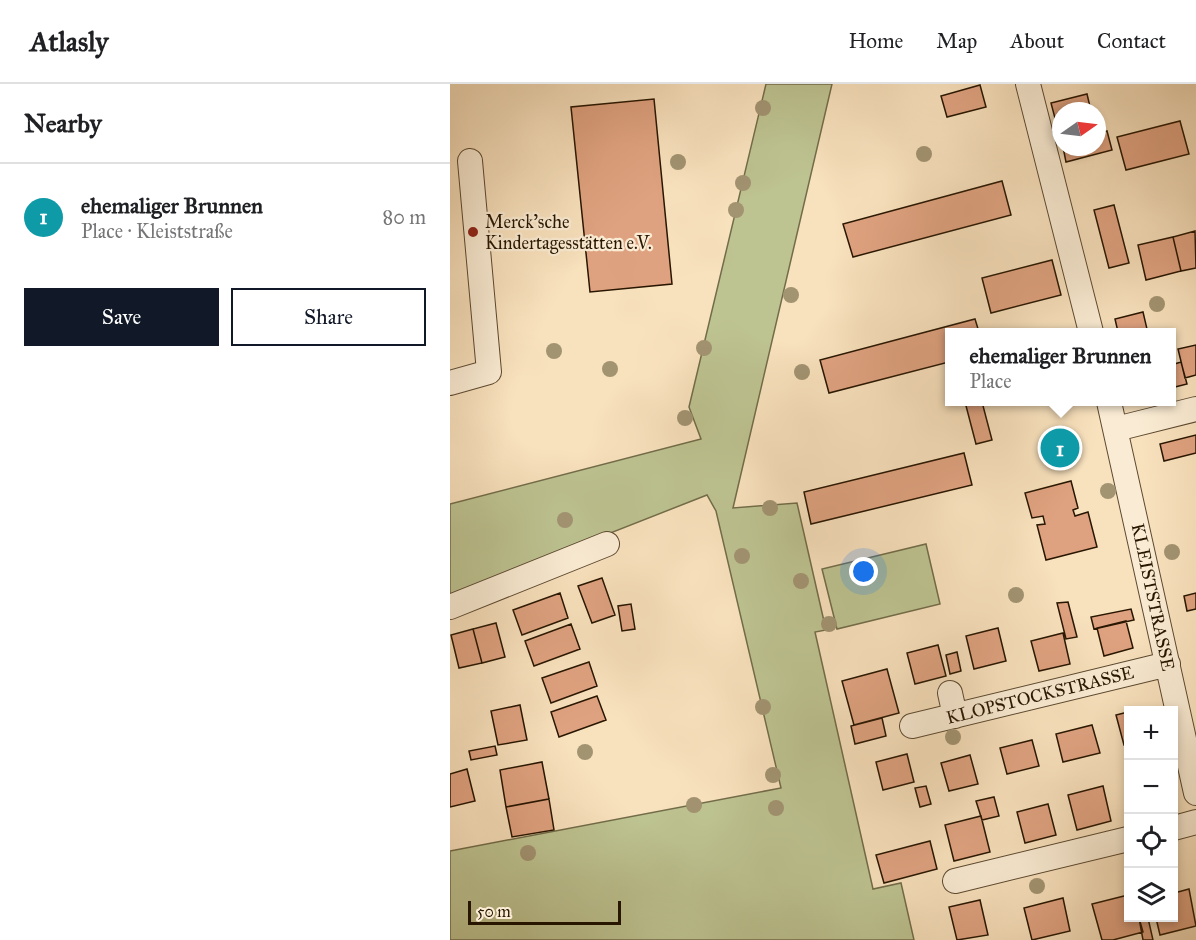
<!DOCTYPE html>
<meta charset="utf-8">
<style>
body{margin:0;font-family:"IM FELL Great Primer",serif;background:#f2f2f2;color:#202124}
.controls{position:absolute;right:18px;bottom:18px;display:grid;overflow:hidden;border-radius:0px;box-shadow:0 3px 9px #0003}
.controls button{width:54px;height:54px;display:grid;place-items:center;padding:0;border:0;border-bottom:2px solid #e0e0e0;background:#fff;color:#202124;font:30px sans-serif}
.compass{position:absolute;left:602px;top:18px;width:54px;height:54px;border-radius:50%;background:#fff;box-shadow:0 3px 9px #0003;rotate:76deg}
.scale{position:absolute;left:18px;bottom:15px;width:153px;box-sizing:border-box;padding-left:6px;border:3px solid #281601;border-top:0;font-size:16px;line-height:21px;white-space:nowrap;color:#281601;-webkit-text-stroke:4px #faecd4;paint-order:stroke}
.you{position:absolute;left:414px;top:488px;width:21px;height:21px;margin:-15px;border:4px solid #fff;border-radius:50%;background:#1a73e8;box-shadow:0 0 0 9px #1a73e833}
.badge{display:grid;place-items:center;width:39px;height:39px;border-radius:50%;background:#111827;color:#fff;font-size:20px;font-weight:700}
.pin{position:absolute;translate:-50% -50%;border:3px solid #fff;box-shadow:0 2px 6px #0006}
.popup{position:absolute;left:495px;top:244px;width:231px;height:78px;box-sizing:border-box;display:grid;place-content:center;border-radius:0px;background:#fff;filter:drop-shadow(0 2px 4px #0005);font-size:20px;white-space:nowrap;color:#757577}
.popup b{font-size:22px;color:#202124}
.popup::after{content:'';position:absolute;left:50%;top:100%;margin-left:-12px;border:12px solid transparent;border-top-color:#fff}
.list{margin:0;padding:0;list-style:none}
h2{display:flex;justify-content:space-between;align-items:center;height:78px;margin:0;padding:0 24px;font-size:26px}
h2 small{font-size:20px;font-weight:400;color:#757577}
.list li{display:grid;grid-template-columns:39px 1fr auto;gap:18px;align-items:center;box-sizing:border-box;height:108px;padding:0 24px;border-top:2px solid #e0e0e0}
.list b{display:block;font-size:22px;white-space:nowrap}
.list p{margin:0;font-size:20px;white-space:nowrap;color:#757577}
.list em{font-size:20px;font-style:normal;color:#757577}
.actions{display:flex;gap:12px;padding:18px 24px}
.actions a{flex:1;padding:14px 0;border:2px solid #111827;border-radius:0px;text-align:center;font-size:21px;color:#111827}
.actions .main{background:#111827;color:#fff}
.icon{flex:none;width:33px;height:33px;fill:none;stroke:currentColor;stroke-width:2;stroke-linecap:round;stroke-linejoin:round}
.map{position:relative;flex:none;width:746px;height:856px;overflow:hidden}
header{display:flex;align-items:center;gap:36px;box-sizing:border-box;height:84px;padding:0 30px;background:#fff;border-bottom:2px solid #e0e0e0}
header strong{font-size:28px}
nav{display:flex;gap:33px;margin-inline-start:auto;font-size:21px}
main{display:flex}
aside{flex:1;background:#fff}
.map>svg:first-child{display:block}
.green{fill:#bdc391;stroke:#726c49;stroke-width:1.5}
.building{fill:#dfa280;stroke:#281601;stroke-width:1.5}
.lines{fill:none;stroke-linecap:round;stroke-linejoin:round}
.street-casing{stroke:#5c4930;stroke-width:26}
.street{stroke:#faecd4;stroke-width:24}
.tree{fill:#a29371}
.poi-dot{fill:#8f2418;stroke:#faecd4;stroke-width:2}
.labels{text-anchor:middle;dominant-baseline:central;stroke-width:4.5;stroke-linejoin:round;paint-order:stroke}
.poi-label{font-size:18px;fill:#281601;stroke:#faecd4;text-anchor:start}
.street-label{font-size:18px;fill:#281601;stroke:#faecd4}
</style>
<header>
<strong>Atlasly</strong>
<nav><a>Home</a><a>Map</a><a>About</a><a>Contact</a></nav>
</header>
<main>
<aside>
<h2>Nearby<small></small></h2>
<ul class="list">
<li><span class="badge" style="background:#0f9aa8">1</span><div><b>ehemaliger Brunnen</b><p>Place · Kleiststraße</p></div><em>80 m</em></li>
</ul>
<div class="actions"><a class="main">Save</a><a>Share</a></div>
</aside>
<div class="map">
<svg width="746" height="856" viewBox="0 0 746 856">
<rect width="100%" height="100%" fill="#f8e1bd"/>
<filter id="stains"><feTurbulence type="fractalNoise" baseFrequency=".00333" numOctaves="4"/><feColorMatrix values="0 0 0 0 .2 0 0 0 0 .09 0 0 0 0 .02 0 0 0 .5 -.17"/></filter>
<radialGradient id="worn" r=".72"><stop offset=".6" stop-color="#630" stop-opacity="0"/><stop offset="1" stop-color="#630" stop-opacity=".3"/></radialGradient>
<!-- green -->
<path class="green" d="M316 0H382L283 424 347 419 376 546 365 548 423 805 451 799 464 856H0V767L331 704 266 427 257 411 0 512V420L251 355 239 323Z
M476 460 490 520 387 545 372 485Z"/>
<!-- building -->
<path class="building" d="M530 1 536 23 497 33 491 12Z
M637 10 641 27H611V37L606 38 601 19Z
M204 15 222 200 140 208 121 23Z
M730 37 739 70 676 86 667 53Z
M657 47 662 66 616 78 613 63H647V50Z
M552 97 561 131 403 173 393 140Z
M664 121 679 179 659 184 644 126Z
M745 147 746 184 731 187 723 153Z
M723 153 731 187 696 196 688 161Z
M602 176 611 211 541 229 532 194Z
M693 228 697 245 668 248 665 235Z
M525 235 529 248H499V278L379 309 370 276Z
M746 261V291L735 294 728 265Z
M731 278 737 300 721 304V281Z
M515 318H532L542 356 526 360Z
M746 351V369L714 377 710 360Z
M514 369 522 401 361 440 354 408Z
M621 397 628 424 623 426 625 432 638 428 647 463 596 476 587 441 595 440 593 432 582 434 575 409Z
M152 494 165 531 142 539 128 502Z
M110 509 118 534 72 551 63 526Z
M746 509V525L737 527 734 512Z
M618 518 627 553 616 555 607 519Z
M181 520 185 545 172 547 168 522Z
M681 525 684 536 644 545 641 533Z
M676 537 683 564 654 572 647 544Z
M46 539 55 573 32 579 23 545Z
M121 540 130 565 84 582 75 557Z
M548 544 556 577 524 585 516 552Z
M23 545 32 579 9 584 1 551Z
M613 549 620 580 589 587 581 557Z
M488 561 496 592 465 600 457 569Z
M507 568 511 587 500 590 496 571Z
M139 578 147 602 101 619 92 594Z
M437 585 449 629 404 641 392 597Z
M147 612 156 636 109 653 101 628Z
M70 621 77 656 48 661 41 627Z
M678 628V659L674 661 666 631Z
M432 634 436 652 405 660 401 642Z
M642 641 650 669 613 678 606 650Z
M582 656 589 682 557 690 550 664Z
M45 662 47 671 21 676 19 667Z
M457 670 464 698 433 706 426 678Z
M520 671 528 700 499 707 491 679Z
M92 678 99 715 56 723 50 686Z
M17 685 25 717 0 723V690Z
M476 702 481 720 470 723 465 704Z
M653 702 661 737 627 746 618 711Z
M544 713 549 732 532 736 526 717Z
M99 715 104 746 62 753 56 723Z
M598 720 606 751 575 759 567 728Z
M531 732 540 768 504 777 495 741Z
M480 757 487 785 434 799 426 771Z
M739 805 746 842 710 851 706 834H724V809Z
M678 811V834H689L693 848 663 856H652L642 820Z
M613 814 620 847 582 856 574 824Z
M530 816 538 851 507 856 499 823Z
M689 834H698L703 856H693Z"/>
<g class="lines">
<defs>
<path id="street" d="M578 0 641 248
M0 299 39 288 20 77
M659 318 746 709
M666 345 746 325
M0 523 157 460
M500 609 505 632
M462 642 718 580
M724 744 746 738
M505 797 678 755"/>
</defs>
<!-- street casing -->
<use href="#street" class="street-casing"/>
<!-- street -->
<use href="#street" class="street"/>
</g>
<!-- trees -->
<g class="tree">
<circle cx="313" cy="24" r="8"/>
<circle cx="474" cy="70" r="8"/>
<circle cx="228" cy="78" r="8"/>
<circle cx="293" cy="99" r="8"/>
<circle cx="286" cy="126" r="8"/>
<circle cx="341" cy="211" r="8"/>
<circle cx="707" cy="220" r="8"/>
<circle cx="254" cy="264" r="8"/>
<circle cx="104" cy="267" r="8"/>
<circle cx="160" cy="285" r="8"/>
<circle cx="352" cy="288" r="8"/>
<circle cx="235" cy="334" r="8"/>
<circle cx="658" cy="407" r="8"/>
<circle cx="320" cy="424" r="8"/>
<circle cx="115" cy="436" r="8"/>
<circle cx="722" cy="468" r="8"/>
<circle cx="292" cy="472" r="8"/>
<circle cx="351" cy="497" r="8"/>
<circle cx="566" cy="511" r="8"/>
<circle cx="379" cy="540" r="8"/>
<circle cx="313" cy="623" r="8"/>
<circle cx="503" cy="653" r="8"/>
<circle cx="135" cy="668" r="8"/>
<circle cx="323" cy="691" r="8"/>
<circle cx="244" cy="721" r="8"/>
<circle cx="326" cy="724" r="8"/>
<circle cx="78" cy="769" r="8"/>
<circle cx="587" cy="802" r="8"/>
</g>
<!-- markers -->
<circle class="poi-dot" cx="23" cy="148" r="6"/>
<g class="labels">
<!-- poi labels -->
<g class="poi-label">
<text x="35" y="138">Merck'sche<tspan x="35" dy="21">Kindertagesstätten e.V.</tspan></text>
</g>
<!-- street labels -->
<g class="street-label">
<text transform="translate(703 513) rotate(78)">KLEISTSTRASSE</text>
<text transform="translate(590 611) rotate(-14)">KLOPSTOCKSTRASSE</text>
</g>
</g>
<rect width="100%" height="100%" filter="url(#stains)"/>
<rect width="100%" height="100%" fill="url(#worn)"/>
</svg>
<div class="controls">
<button>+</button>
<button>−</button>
<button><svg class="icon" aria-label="locate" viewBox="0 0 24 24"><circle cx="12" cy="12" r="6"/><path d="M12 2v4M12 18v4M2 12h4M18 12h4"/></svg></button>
<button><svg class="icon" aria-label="layers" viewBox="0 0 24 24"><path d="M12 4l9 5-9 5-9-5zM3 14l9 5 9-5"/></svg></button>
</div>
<svg class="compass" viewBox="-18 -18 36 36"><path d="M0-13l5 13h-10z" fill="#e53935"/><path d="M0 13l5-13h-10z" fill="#757577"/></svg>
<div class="scale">50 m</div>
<div class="you"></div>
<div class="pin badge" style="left:610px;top:364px;background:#0f9aa8">1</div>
<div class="popup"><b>ehemaliger Brunnen</b>Place</div>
</div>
</main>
